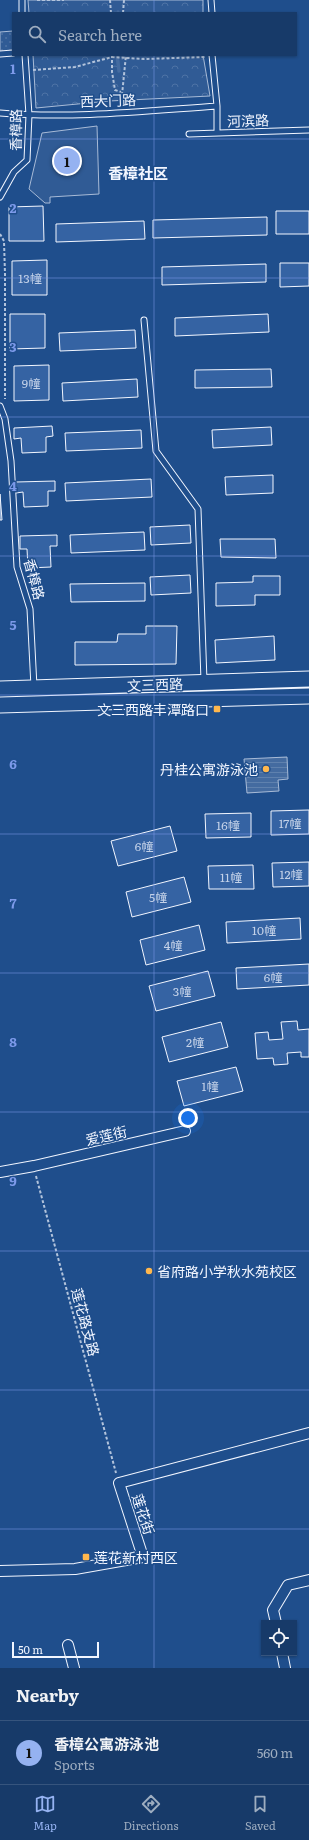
<!DOCTYPE html>
<meta charset="utf-8">
<style>
body{margin:0;font-family:Literata,"Noto Sans SC",serif;background:#244571;color:#f1f3f6}
.controls{position:absolute;right:12px;bottom:12px;display:grid;overflow:hidden;border-radius:0px;box-shadow:0 1px 3px #0004}
.controls button{width:36px;height:36px;display:grid;place-items:center;padding:0;border:0;border-bottom:1px solid #36547d;background:#173a69;color:#f1f3f6;font:20px sans-serif}
.scale{position:absolute;left:12px;bottom:10px;width:87px;box-sizing:border-box;padding-left:4px;border:2px solid #f2f6ff;border-top:0;font-size:11px;line-height:14px;white-space:nowrap;color:#f2f6ff;-webkit-text-stroke:3px #1f4e8c;paint-order:stroke}
.you{position:absolute;left:188px;top:1118px;width:14px;height:14px;margin:-10px;border:3px solid #fff;border-radius:50%;background:#1a73e8;box-shadow:0 0 0 6px #1a73e833}
.badge{display:grid;place-items:center;width:26px;height:26px;border-radius:50%;background:#95b2f1;color:#111;font-size:13px;font-weight:700}
.pin{position:absolute;translate:-50% -50%;border:2px solid #fff;box-shadow:0 1px 4px #0006}
.list{margin:0;padding:0;list-style:none}
h2{display:flex;justify-content:space-between;align-items:center;height:52px;margin:0;padding:0 16px;font-size:17px}
h2 small{font-size:13px;font-weight:400;color:#9eadc0}
.list li{display:grid;grid-template-columns:26px 1fr auto;gap:12px;align-items:center;box-sizing:border-box;height:64px;padding:0 16px;border-top:1px solid #36547d}
.list b{display:block;font-size:15px;white-space:nowrap}
.list p{margin:0;font-size:13px;white-space:nowrap;color:#9eadc0}
.list em{font-size:13px;font-style:normal;color:#9eadc0}
.icon{flex:none;width:22px;height:22px;fill:none;stroke:currentColor;stroke-width:2;stroke-linecap:round;stroke-linejoin:round}
.map{position:relative;flex:none;width:309px;height:1668px;overflow:hidden}
.search{position:absolute;background:#173a69;box-shadow:0 1px 3px #0004;left:12px;right:12px;top:12px;height:44px;display:flex;align-items:center;gap:10px;box-sizing:border-box;padding:0 14px;border-radius:0px;color:#9eadc0;font-size:15px}
.sheet{height:116px;background:#173a69}
nav{display:flex;justify-content:space-around;align-items:center;box-sizing:border-box;height:56px;border-top:1px solid #36547d;background:#173a69;font-size:11px;color:#9eadc0}
nav a{display:grid;justify-items:center;gap:2px}
nav .on{color:#95b2f1}
.map>svg:first-child{display:block}
.grass{fill:url(#grass-dots);stroke:#a8bbd7}
.park{fill:url(#park-crowns);stroke:#a8bbd7}
.built{fill:#305b95;stroke:#a8bbd7}
.water{fill:url(#water-rules);stroke:#a8bbd7}
.lines{fill:none;stroke-linecap:round;stroke-linejoin:round}
.stream{stroke:#446ba0;stroke-width:3.5}
.building{fill:#3563a3;stroke:#f2f6ff}
.service-casing{stroke:#f2f6ff;stroke-width:7}
.minor-casing{stroke:#f2f6ff;stroke-width:12}
.secondary-casing{stroke:#f2f6ff;stroke-width:17}
.path{stroke:#b3c4dc;stroke-width:2;stroke-dasharray:3 2;stroke-linecap:butt}
.service{stroke:#1f4e8c;stroke-width:5}
.minor{stroke:#1f4e8c;stroke-width:10}
.secondary{stroke:#1f4e8c;stroke-width:15}
.grid{fill:none;stroke:#7d9aea;stroke-width:1;stroke-opacity:0.55}
.poi-dot{fill:#ffb74d;stroke:#1f4e8c;stroke-width:1.5}
.labels{text-anchor:middle;dominant-baseline:central;stroke-width:3;stroke-linejoin:round;paint-order:stroke}
.number-label{font-size:12px;fill:#c3d1e8}
.street-label{font-size:14px;fill:#f2f6ff;stroke:#1f4e8c}
.poi-label{font-size:14px;fill:#f2f6ff;stroke:#1f4e8c;text-anchor:end}
.neighbourhood-label{font-size:15px;font-weight:bold;fill:#f2f6ff;stroke:#1f4e8c}
.grid-label{font-size:13px;text-anchor:middle;font-weight:bold;fill:#7d9aea;stroke:#1f4e8c;stroke-width:3;stroke-linejoin:round;paint-order:stroke}
</style>
<div class="map">
<svg width="309" height="1668" viewBox="0 0 309 1668">
<defs>
<pattern id="grass-dots" width="8" height="8" patternUnits="userSpaceOnUse"><rect width="8" height="8" fill="#305b95"/><path d="M2 2h.1M6 6h.1" fill="none" stroke="#4e73a5" stroke-width="1.8" stroke-linecap="round"/></pattern>
<pattern id="park-crowns" width="20" height="18" patternUnits="userSpaceOnUse"><rect width="20" height="18" fill="#305b95"/><path d="M2 6a3 3 0 1 1 6 0M12 15a3 3 0 1 1 6 0" fill="none" stroke="#4e73a5"/></pattern>
<pattern id="water-rules" width="6" height="5" patternUnits="userSpaceOnUse"><rect width="6" height="5" fill="#446ba0"/><path d="M0 2.5h6" fill="none" stroke="#5f81ae"/></pattern>
</defs>
<rect width="100%" height="100%" fill="#1f4e8c"/>
<!-- grass -->
<path class="grass" d="M13 31V51L0 52V32Z"/>
<!-- park -->
<path class="park" d="M28 0H203V13H29Z
M33 55H203L210 96 109 101 36 108Z"/>
<!-- built -->
<path class="built" d="M97 126 99 194 50 197V203H45L29 189 42 133Z"/>
<!-- water -->
<path class="water" d="M287 757 288 779 278 780 279 791 247 793 244 759Z"/>
<g class="lines">
<!-- stream -->
<path class="stream" d="M118 12V13
M117 55 119 71"/>
</g>
<!-- building -->
<path class="building" d="M43 206 44 241H9V207Z
M276 211H309V234H276Z
M267 217V235L153 238V220Z
M144 221 145 239 56 242V224Z
M47 260V295H12V261Z
M280 263H309V286L280 287Z
M266 264V282L162 285V267Z
M10 314H45V348L10 349Z
M268 314 269 332 175 336V318Z
M135 330 136 348 60 351 59 333Z
M49 365V400L14 401V366Z
M271 369 272 387 195 388V370Z
M137 379 138 397 63 401 62 383Z
M52 426 53 436 46 437V452L22 453 21 438 14 439V428Z
M271 427 272 445 213 448 212 430Z
M141 430 142 448 66 451 65 433Z
M273 475V493L226 495 225 477Z
M151 479 152 497 66 501 65 483Z
M55 481V491H48V506L24 507 23 492 16 493V482Z
M0 494 2 520H0Z
M190 525 191 543 151 545 150 527Z
M144 532 145 550 71 553 70 535Z
M57 535V546H50L51 567 28 568 27 549H20V536Z
M220 539H275L276 558 221 557Z
M190 575 191 593 151 595 150 577Z
M253 576H280V595H255V605L216 606V583L253 582Z
M145 583V601L71 602 70 584Z
M146 626H177L176 664 75 665V642H117L118 634H146Z
M274 636 275 660 216 663 215 640Z
M309 810V834L271 835V811Z
M251 813V837L206 838 205 814Z
M170 826 177 851 118 866 111 841Z
M309 862V886L273 887 272 863Z
M253 865 254 889H209L208 866Z
M184 877 191 902 132 917 126 892Z
M300 918 301 939 227 943 226 922Z
M199 925 205 950 146 965 140 940Z
M309 964V985L237 989 236 968Z
M208 971 215 996 156 1011 149 986Z
M297 1021 298 1030 309 1029V1057H301V1052L287 1053 288 1064 274 1065 273 1058 257 1059 255 1033 268 1032 269 1040 283 1039 281 1022Z
M221 1022 228 1047 169 1062 162 1037Z
M236 1067 243 1091 184 1106 177 1081Z"/>
<g class="lines">
<defs>
<path id="service" d="M22 0V13
M211 0 212 13
M0 54 13 53
M212 55 217 106V133
M0 113C72 119 145 111 217 106
M189 134 309 130
M0 197 14 172 27 160 29 115 25 55
M144 320 156 451 198 509 204 681
M0 406 5 419 11 461 17 567 30 609 34 687"/>
<path id="minor" d="M0 1172 34 1166 185 1131
M0 1571 75 1569 143 1557 119 1483 309 1433
M276 1623 273 1610 288 1585 309 1580
M68 1645 74 1668
M282 1653 285 1668"/>
<path id="secondary" d="M0 689 309 679
M0 705 309 696"/>
</defs>
<!-- service casing -->
<use href="#service" class="service-casing"/>
<!-- minor casing -->
<use href="#minor" class="minor-casing"/>
<!-- secondary casing -->
<use href="#secondary" class="secondary-casing"/>
<!-- path -->
<path class="path" d="M37 0H64
M110 0 111 13
M123 13 124 0
M112 55V72L115 90 121 92
M33 70 75 67 112 57 144 59 205 57
M121 105 126 55
M0 234 4 241 5 274V399
M36 1176 116 1473"/>
<!-- service -->
<use href="#service" class="service"/>
<!-- minor -->
<use href="#minor" class="minor"/>
<!-- secondary -->
<use href="#secondary" class="secondary"/>
</g>
<!-- grid -->
<path class="grid" d="M154 0V13M154 55V1668M0 139H309M0 278H309M0 417H309M0 556H309M0 695H309M0 834H309M0 973H309M0 1112H309M0 1251H309M0 1390H309M0 1529H309"/>
<!-- markers -->
<g class="poi-dot">
<rect x="213" y="705" width="8" height="8" rx="2"/>
<circle cx="266" cy="769" r="4"/>
<circle cx="149" cy="1271" r="4"/>
<rect x="82" y="1553" width="8" height="8" rx="2"/>
</g>
<g class="labels">
<!-- number labels -->
<g class="number-label">
<text x="30" y="278">13幢</text>
<text x="31" y="383">9幢</text>
<text x="290" y="823">17幢</text>
<text x="228" y="825">16幢</text>
<text x="144" y="846">6幢</text>
<text x="291" y="874">12幢</text>
<text x="231" y="877">11幢</text>
<text x="158" y="897">5幢</text>
<text x="264" y="930">10幢</text>
<text x="173" y="945">4幢</text>
<text x="273" y="977">6幢</text>
<text x="182" y="991">3幢</text>
<text x="195" y="1042">2幢</text>
<text x="210" y="1086">1幢</text>
</g>
<!-- street labels -->
<g class="street-label">
<text transform="translate(108 100) rotate(-2)">西大门路</text>
<text transform="translate(248 120) rotate(-2)">河滨路</text>
<text transform="translate(15 130) rotate(-89)">香樟路</text>
<text transform="translate(35 579) rotate(75)">香樟路</text>
<text transform="translate(155 684) rotate(-2)">文三西路</text>
<text transform="translate(106 1135) rotate(-13)">爱莲街</text>
<text transform="translate(86 1322) rotate(75)">莲花路支路</text>
<text transform="translate(144 1514) rotate(72)">莲花街</text>
</g>
<!-- poi labels -->
<g class="poi-label">
<text x="209" y="709">文三西路丰潭路口</text>
<text x="258" y="769">丹桂公寓游泳池</text>
<text x="157" y="1271" text-anchor="start">省府路小学秋水苑校区</text>
<text x="94" y="1557" text-anchor="start">莲花新村西区</text>
</g>
<!-- neighbourhood labels -->
<g class="neighbourhood-label">
<text x="138" y="172">香樟社区</text>
</g>
</g>
<g class="grid-label">
<text x="13" y="74">1</text>
<text x="13" y="213">2</text>
<text x="13" y="352">3</text>
<text x="13" y="491">4</text>
<text x="13" y="630">5</text>
<text x="13" y="769">6</text>
<text x="13" y="908">7</text>
<text x="13" y="1047">8</text>
<text x="13" y="1186">9</text>
</g>
</svg>
<div class="controls">
<button><svg class="icon" aria-label="locate" viewBox="0 0 24 24"><circle cx="12" cy="12" r="6"/><path d="M12 2v4M12 18v4M2 12h4M18 12h4"/></svg></button>
</div>
<div class="scale">50 m</div>
<div class="you"></div>
<div class="pin badge" style="left:67px;top:161px">1</div>
<div class="search"><svg class="icon" aria-label="search" viewBox="0 0 24 24"><circle cx="10" cy="10" r="6"/><path d="M15 15l6 6"/></svg>Search here</div>
</div>
<section class="sheet">
<h2>Nearby<small></small></h2>
<ul class="list">
<li><span class="badge">1</span><div><b>香樟公寓游泳池</b><p>Sports</p></div><em>560 m</em></li>
</ul>
</section>
<nav>
<a class="on"><svg class="icon" aria-label="map" viewBox="0 0 24 24"><path d="M3 6l6-2 6 2 6-2v14l-6 2-6-2-6 2zM9 4v14M15 6v14"/></svg>Map</a>
<a><svg class="icon" aria-label="directions" viewBox="0 0 24 24"><path d="M12 3l9 9-9 9-9-9zM9 14v-3h6M13 9l2 2-2 2"/></svg>Directions</a>
<a><svg class="icon" aria-label="saved" viewBox="0 0 24 24"><path d="M7 4h10v16l-5-4-5 4z"/></svg>Saved</a>
</nav>
